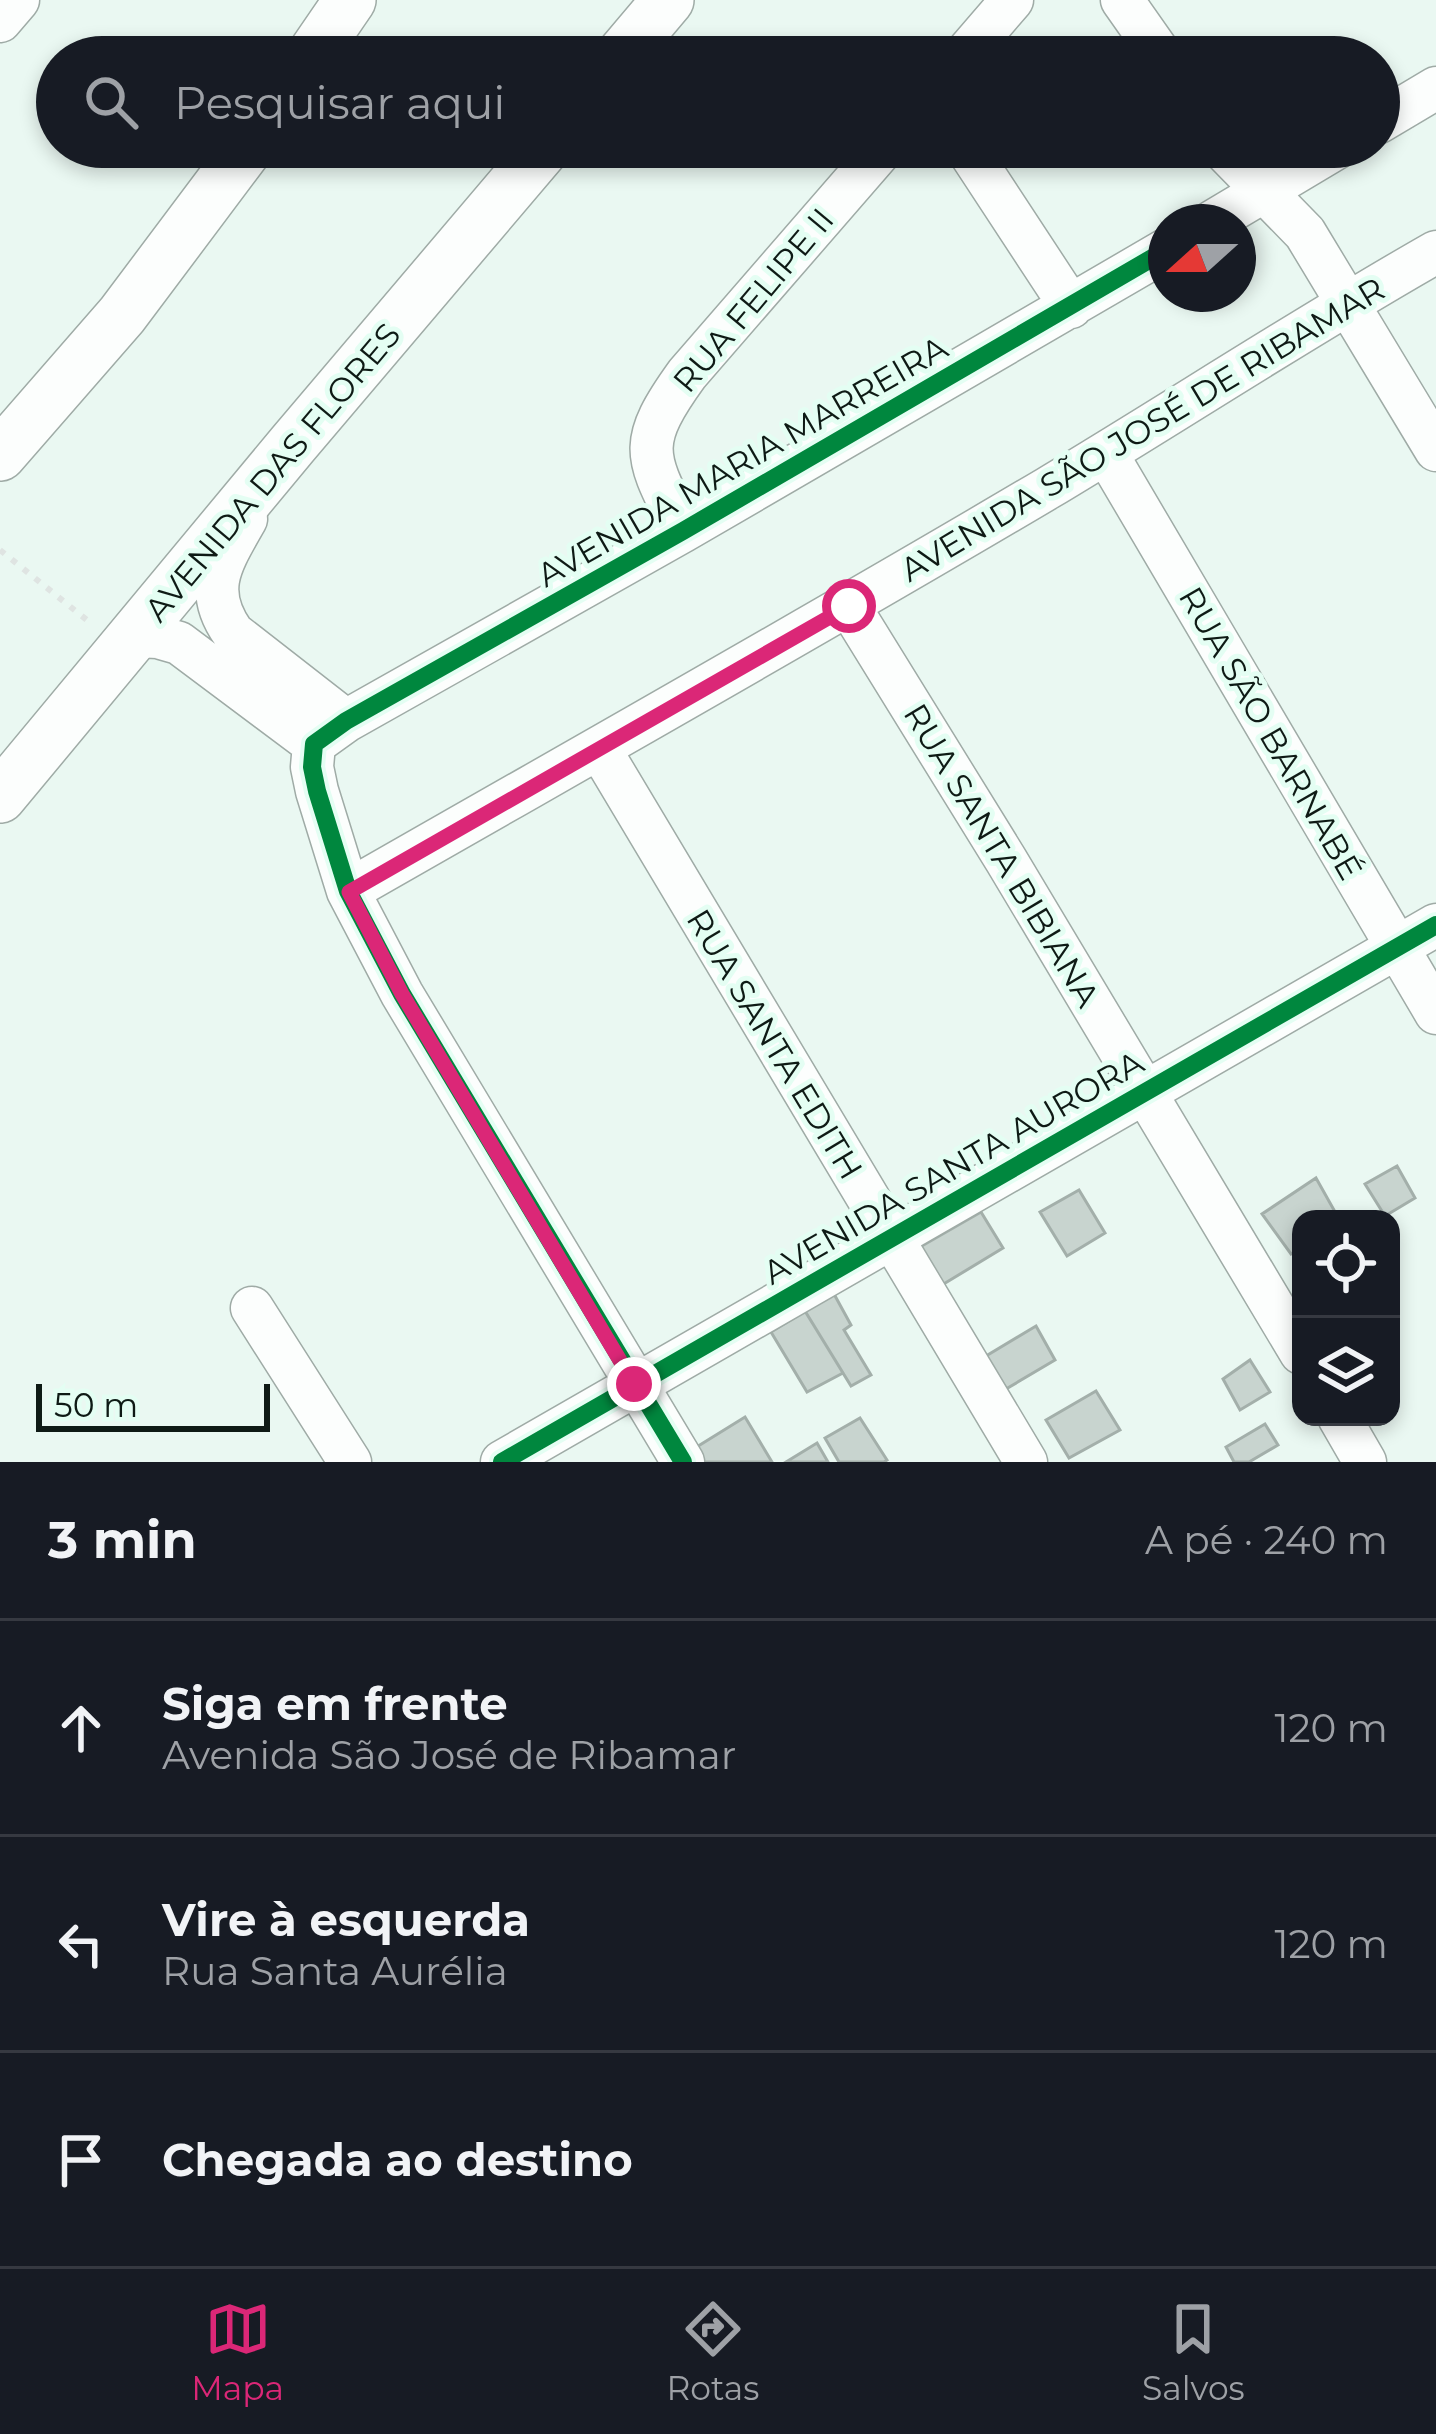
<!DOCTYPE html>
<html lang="pt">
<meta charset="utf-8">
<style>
body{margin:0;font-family:Montserrat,sans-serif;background:#242831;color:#f1f3f6}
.controls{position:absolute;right:36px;bottom:36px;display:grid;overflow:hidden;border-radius:24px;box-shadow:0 6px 18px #0003}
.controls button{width:108px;height:108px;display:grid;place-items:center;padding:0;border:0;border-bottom:3px solid #363941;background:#171b24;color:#f1f3f6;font:60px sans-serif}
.compass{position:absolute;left:1148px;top:204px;width:108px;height:108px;border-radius:50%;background:#171b24;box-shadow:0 6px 18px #0003;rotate:249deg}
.scale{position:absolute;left:36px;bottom:30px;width:234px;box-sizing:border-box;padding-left:12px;border:6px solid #0e1a15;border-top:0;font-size:33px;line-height:42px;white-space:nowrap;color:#0e1a15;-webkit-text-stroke:9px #e4fef3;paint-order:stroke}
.stop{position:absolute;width:36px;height:36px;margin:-27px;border:9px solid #db2777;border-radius:50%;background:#fff}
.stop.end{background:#db2777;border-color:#fff;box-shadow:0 3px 12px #0008}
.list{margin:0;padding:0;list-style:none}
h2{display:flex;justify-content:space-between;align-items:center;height:156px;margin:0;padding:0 48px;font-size:51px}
h2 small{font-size:39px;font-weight:400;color:#9ea1a6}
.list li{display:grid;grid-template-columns:78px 1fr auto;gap:36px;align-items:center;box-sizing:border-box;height:216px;padding:0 48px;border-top:3px solid #363941}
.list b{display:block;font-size:45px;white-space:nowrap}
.list p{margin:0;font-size:39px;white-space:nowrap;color:#9ea1a6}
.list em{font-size:39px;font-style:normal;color:#9ea1a6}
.icon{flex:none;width:66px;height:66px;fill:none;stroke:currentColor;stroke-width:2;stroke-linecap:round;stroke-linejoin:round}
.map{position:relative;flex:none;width:1436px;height:1462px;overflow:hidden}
.search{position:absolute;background:#171b24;box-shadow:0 6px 18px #0003;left:36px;right:36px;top:36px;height:132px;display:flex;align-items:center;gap:30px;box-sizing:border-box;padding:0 42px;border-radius:66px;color:#9ea1a6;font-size:45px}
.sheet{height:804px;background:#171b24}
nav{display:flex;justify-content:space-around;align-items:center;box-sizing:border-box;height:168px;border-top:3px solid #363941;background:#171b24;font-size:33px;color:#9ea1a6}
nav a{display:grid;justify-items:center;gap:6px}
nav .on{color:#db2777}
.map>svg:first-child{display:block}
.building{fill:#c8d4cf;stroke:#a3afaa;stroke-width:3}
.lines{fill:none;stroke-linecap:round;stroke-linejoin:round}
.minor-casing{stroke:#9faba6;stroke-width:45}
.major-casing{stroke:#9faba6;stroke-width:54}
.path{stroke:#dfe4e2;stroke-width:6;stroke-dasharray:6 9;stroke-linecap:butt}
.minor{stroke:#fcfefd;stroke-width:42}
.major{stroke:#fcfefd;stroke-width:51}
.cycleway-casing{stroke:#e4fef3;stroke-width:26}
.cycleway{stroke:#00873e;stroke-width:18}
.route{stroke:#db2777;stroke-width:15}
.labels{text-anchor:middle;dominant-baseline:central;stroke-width:10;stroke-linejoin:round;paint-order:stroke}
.street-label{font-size:33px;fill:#0e1a15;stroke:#e4fef3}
</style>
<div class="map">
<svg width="1436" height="1462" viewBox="0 0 1436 1462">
<rect width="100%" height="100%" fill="#eaf8f2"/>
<!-- building -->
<path class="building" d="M1397 1166 1415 1198 1385 1216 1365 1184Z
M1316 1178 1339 1219H1301V1248L1291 1254 1262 1214Z
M1079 1190 1105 1233 1067 1256 1040 1212Z
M981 1212 1003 1248 942 1285 920 1247Z
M834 1294 851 1325 844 1330 871 1375 851 1386 805 1311Z
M805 1311 843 1373 807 1392 771 1332Z
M1036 1326 1055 1360 1006 1389 986 1356Z
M1250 1360 1270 1392 1240 1410 1223 1379Z
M1096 1391 1120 1430 1069 1458 1046 1420Z
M745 1417 772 1462H703L695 1448Z
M860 1418 887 1460 884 1462H839L825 1438Z
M1265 1424 1278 1445 1249 1462H1234L1226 1447Z
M817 1443 828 1462H786Z"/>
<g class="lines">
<defs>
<path id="minor" d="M1122 0 1162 57
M0 21 18 0
M963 57 1012 0
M1379 122 1436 88
M966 147 1071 307
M1221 147 1305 233 1436 450
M1212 222 1338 147
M1106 453 1436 1013
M246 519C222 562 202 589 233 633L346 721
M683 531C646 456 635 446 687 374L884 147
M849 606 1006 860 1301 1353
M135 636 158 637 179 643 314 744
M599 748 1026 1462
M348 891C582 757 817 625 1048 488 1178 410 1304 327 1436 252
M252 1308 350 1462
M1339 1417 1365 1462
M502 1462 1436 925
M683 1462 402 994 348 891 317 791 312 767 314 744 346 721 683 531 1166 250"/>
<path id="major" d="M311 57 350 0
M620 57 668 0
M0 455 122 315 248 147
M0 797 293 444 545 147"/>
</defs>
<!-- minor casing -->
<use href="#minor" class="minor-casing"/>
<!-- major casing -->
<use href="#major" class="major-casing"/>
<!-- path -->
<path class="path" d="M0 550 93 625"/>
<!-- minor -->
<use href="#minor" class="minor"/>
<!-- major -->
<use href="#major" class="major"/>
<defs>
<path id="cycleway" d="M502 1462 1436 925
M683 1462 402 994 348 891 317 791 312 767 314 744 346 721 683 531 1166 250"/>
</defs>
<!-- cycleway casing -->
<use href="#cycleway" class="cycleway-casing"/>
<!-- cycleway -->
<use href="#cycleway" class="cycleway"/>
</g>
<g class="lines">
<!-- route -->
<path class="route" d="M634 1384 402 994 349 892 849 606"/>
</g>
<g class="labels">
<!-- street labels -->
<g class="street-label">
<text transform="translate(753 300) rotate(-50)">RUA FELIPE II</text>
<text transform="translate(1142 429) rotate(-31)">AVENIDA SÃO JOSÉ DE RIBAMAR</text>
<text transform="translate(742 461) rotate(-30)">AVENIDA MARIA MARREIRA</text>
<text transform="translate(272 472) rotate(-50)">AVENIDA DAS FLORES</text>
<text transform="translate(1271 733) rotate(60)">RUA SÃO BARNABÉ</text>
<text transform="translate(1002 855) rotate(59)">RUA SANTA BIBIANA</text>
<text transform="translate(775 1044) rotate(59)">RUA SANTA EDITH</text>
<text transform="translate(953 1167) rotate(-30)">AVENIDA SANTA AURORA</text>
</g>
</g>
</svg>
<div class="controls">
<button><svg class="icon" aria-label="locate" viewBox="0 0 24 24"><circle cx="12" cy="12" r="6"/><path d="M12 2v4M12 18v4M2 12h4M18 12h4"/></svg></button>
<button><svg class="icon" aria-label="layers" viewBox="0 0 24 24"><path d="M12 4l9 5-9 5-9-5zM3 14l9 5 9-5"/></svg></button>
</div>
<svg class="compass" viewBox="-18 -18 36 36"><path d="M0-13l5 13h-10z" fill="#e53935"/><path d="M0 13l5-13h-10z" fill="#9ea1a6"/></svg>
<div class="scale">50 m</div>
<div class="stop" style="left:849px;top:606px"></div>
<div class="stop end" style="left:634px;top:1384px"></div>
<div class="search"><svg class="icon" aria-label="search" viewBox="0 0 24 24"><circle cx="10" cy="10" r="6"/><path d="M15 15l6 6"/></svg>Pesquisar aqui</div>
</div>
<section class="sheet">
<h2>3 min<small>A pé · 240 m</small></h2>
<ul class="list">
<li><svg class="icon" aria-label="ahead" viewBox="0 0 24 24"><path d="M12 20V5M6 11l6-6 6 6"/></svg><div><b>Siga em frente</b><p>Avenida São José de Ribamar</p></div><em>120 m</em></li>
<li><svg class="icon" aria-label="left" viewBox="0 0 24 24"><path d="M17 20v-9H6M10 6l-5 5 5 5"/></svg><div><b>Vire à esquerda</b><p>Rua Santa Aurélia</p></div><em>120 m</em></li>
<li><svg class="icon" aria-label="arrive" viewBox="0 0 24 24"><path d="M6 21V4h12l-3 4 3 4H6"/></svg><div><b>Chegada ao destino</b></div></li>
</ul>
</section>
<nav>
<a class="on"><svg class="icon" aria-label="map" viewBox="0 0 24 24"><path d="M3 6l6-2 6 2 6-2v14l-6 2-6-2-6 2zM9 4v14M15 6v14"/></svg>Mapa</a>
<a><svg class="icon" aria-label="directions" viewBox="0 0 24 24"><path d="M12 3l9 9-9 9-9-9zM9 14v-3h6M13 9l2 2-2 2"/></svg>Rotas</a>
<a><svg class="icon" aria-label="saved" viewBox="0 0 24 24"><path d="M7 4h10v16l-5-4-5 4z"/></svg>Salvos</a>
</nav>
